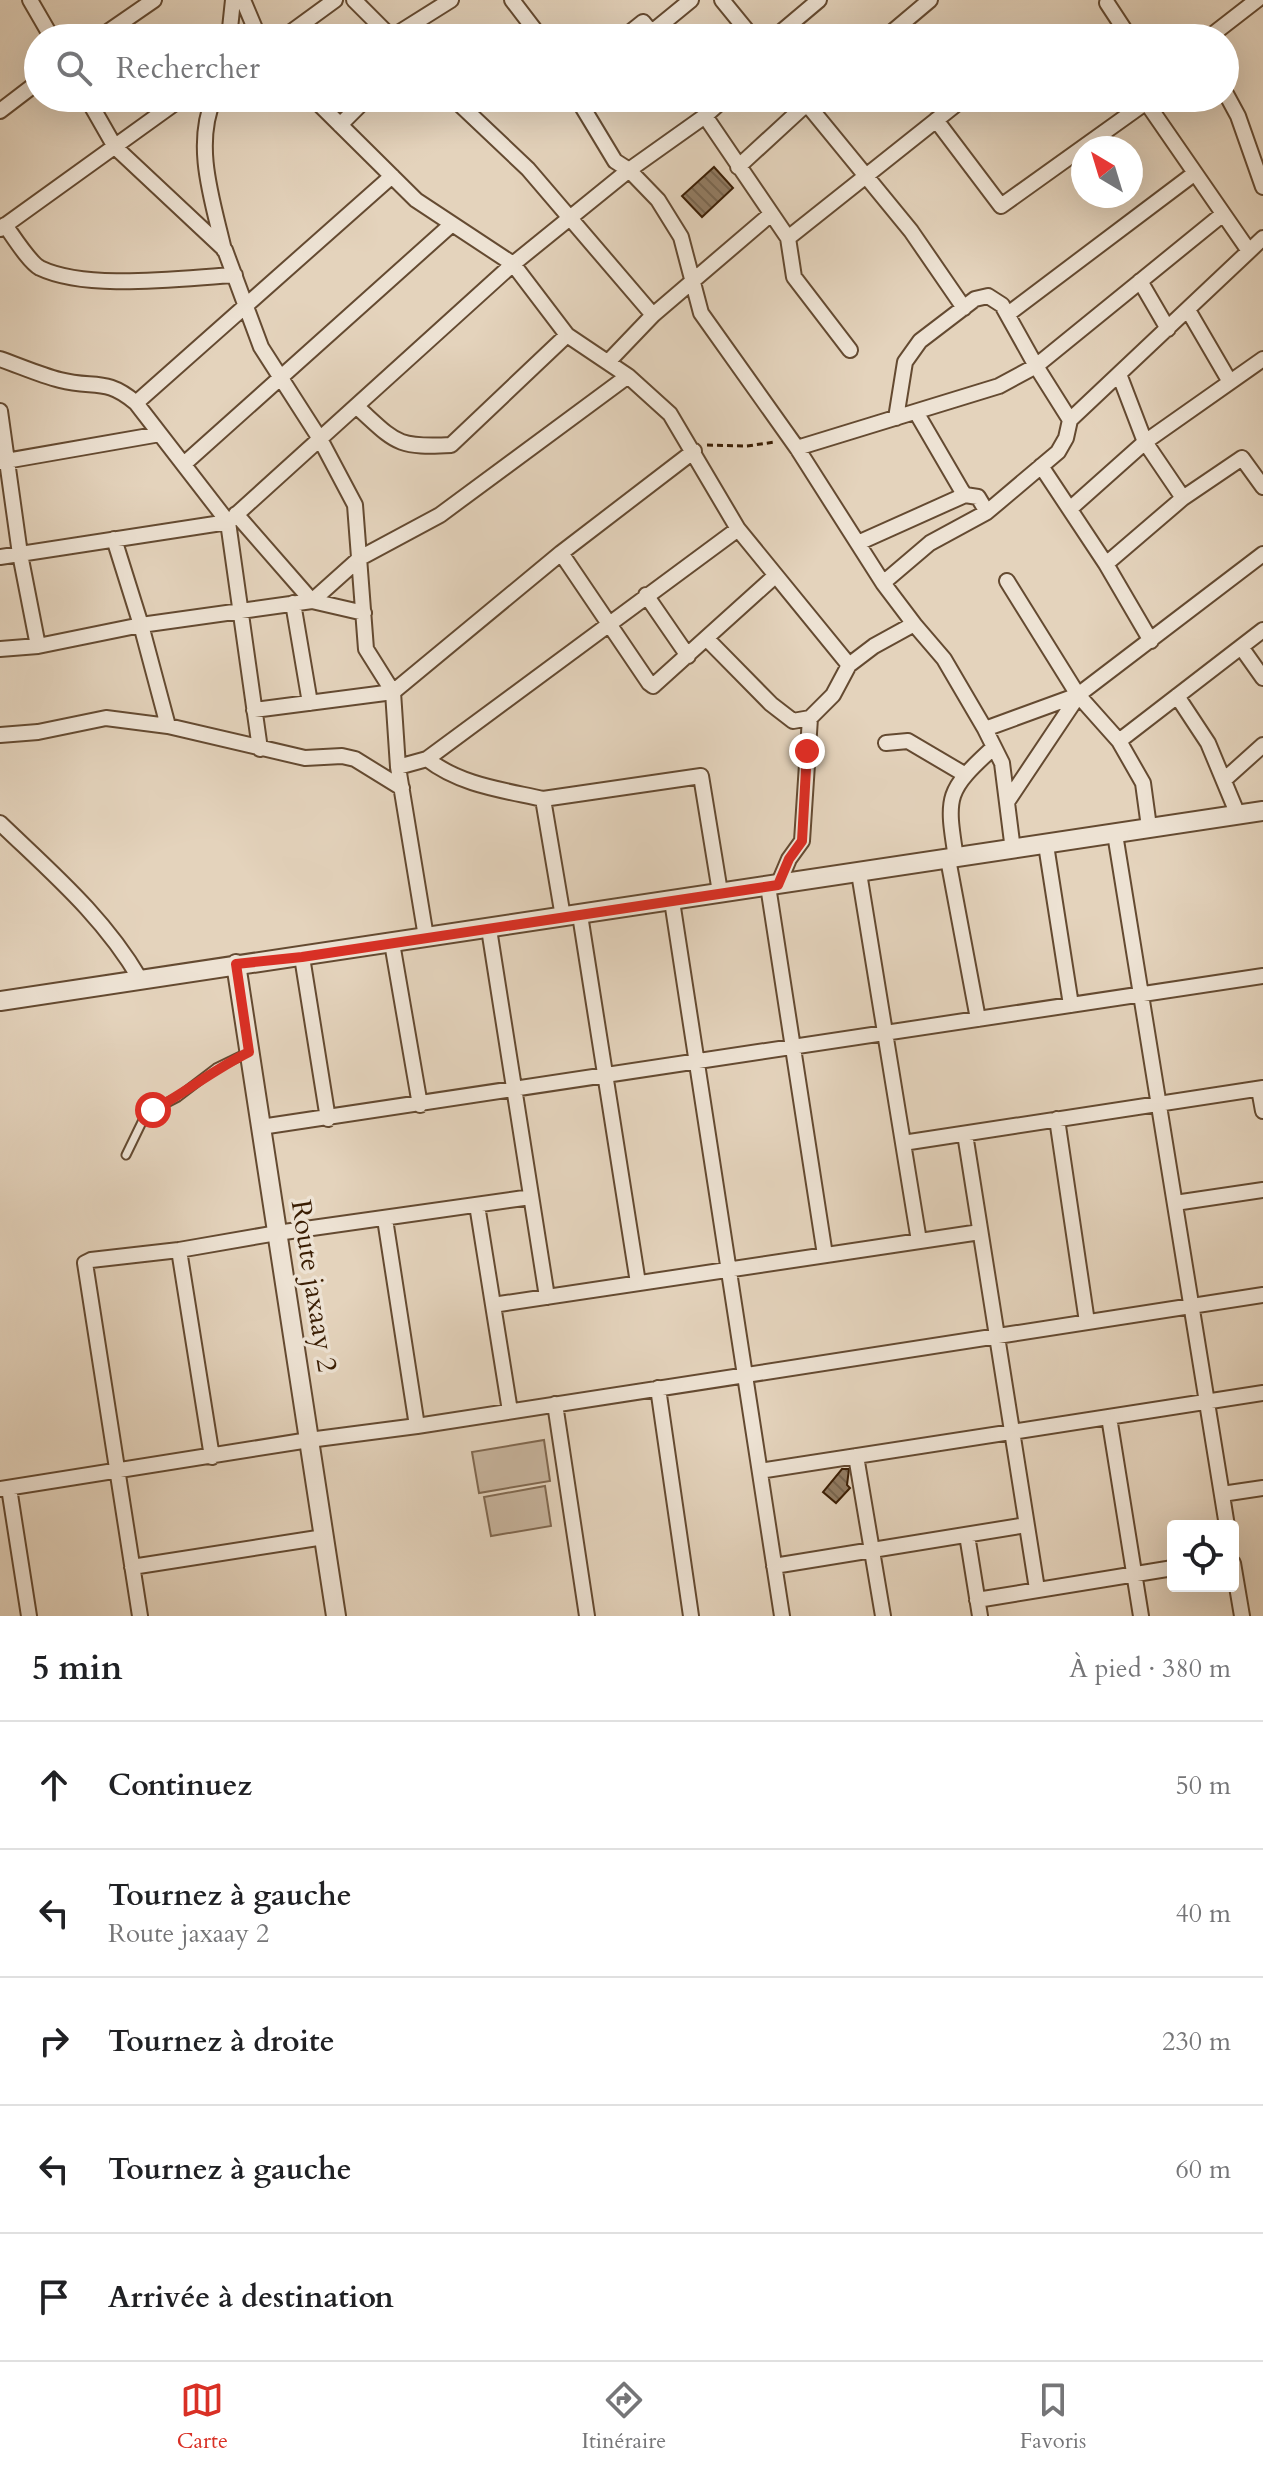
<!DOCTYPE html>
<html lang="fr">
<meta charset="utf-8">
<style>
body{margin:0;font-family:Cardo,serif;background:#f6f6f6;color:#202124}
.controls{position:absolute;right:24px;bottom:24px;display:grid;overflow:hidden;border-radius:8px;box-shadow:0 8px 32px #0002}
.controls button{width:72px;height:72px;display:grid;place-items:center;padding:0;border:0;border-bottom:2px solid #e0e0e0;background:#fff;color:#202124;font:40px sans-serif}
.compass{position:absolute;left:1071px;top:136px;width:72px;height:72px;border-radius:50%;background:#fff;box-shadow:0 8px 32px #0002;rotate:322deg}
.stop{position:absolute;width:24px;height:24px;margin:-18px;border:6px solid #d93025;border-radius:50%;background:#fff}
.stop.end{background:#d93025;border-color:#fff;box-shadow:0 2px 8px #0008}
.list{margin:0;padding:0;list-style:none}
h2{display:flex;justify-content:space-between;align-items:center;height:104px;margin:0;padding:0 32px;font-size:34px}
h2 small{font-size:26px;font-weight:400;color:#757577}
.list li{display:grid;grid-template-columns:52px 1fr auto;gap:24px;align-items:center;box-sizing:border-box;height:128px;padding:0 32px;border-top:2px solid #e0e0e0}
.list b{display:block;font-size:30px;white-space:nowrap}
.list p{margin:0;font-size:26px;white-space:nowrap;color:#757577}
.list em{font-size:26px;font-style:normal;color:#757577}
.icon{flex:none;width:44px;height:44px;fill:none;stroke:currentColor;stroke-width:2;stroke-linecap:round;stroke-linejoin:round}
.map{position:relative;flex:none;width:1263px;height:1616px;overflow:hidden}
.search{position:absolute;background:#fff;box-shadow:0 8px 32px #0002;left:24px;right:24px;top:24px;height:88px;display:flex;align-items:center;gap:20px;box-sizing:border-box;padding:0 28px;border-radius:44px;color:#757577;font-size:30px}
.sheet{height:744px;background:#fff}
nav{display:flex;justify-content:space-around;align-items:center;box-sizing:border-box;height:112px;border-top:2px solid #e0e0e0;background:#fff;font-size:22px;color:#757577}
nav a{display:grid;justify-items:center;gap:4px}
nav .on{color:#d93025}
.map>svg:first-child{display:block}
.pitch{fill:#c7b49d;stroke:#806850;stroke-width:2}
.building{fill:url(#building-back-hatch);stroke:#3a1d03;stroke-width:2}
.lines{fill:none;stroke-linecap:round;stroke-linejoin:round}
.service-casing{stroke:#644a31;stroke-width:11}
.minor-casing{stroke:#644a31;stroke-width:18}
.tertiary-casing{stroke:#644a31;stroke-width:22}
.path{stroke:#3a1d03;stroke-width:3;stroke-dasharray:6 4;stroke-linecap:butt}
.service{stroke:#ede2d3;stroke-width:7}
.minor{stroke:#ede2d3;stroke-width:14}
.tertiary{stroke:#ede2d3;stroke-width:18}
.route{stroke:#d93025;stroke-width:10}
.labels{text-anchor:middle;dominant-baseline:central;stroke-width:7;stroke-linejoin:round;paint-order:stroke}
.street-label{font-size:28px;fill:#3a1d03;stroke:#ede2d3}
</style>
<div class="map">
<svg width="1263" height="1616" viewBox="0 0 1263 1616">
<defs>
<pattern id="building-back-hatch" width="6" height="6" patternUnits="userSpaceOnUse" patternTransform="scale(2)"><rect width="6" height="6" fill="#927c63"/><path d="M-1 5l2 2M0 0l6 6M5-1l2 2" fill="none" stroke="#78654f"/></pattern>
</defs>
<rect width="100%" height="100%" fill="#e4d3bc"/>
<filter id="stains"><feTurbulence type="fractalNoise" baseFrequency=".0025" numOctaves="4"/><feColorMatrix values="0 0 0 0 .2 0 0 0 0 .09 0 0 0 0 .02 0 0 0 .5 -.17"/></filter>
<radialGradient id="worn" r=".72"><stop offset=".6" stop-color="#630" stop-opacity="0"/><stop offset="1" stop-color="#630" stop-opacity=".3"/></radialGradient>
<!-- pitch -->
<path class="pitch" d="M544 1440 550 1481 479 1493 472 1452Z
M545 1486 551 1526 491 1536 484 1497Z"/>
<!-- building -->
<path class="building" d="M714 167 733 188 702 217 682 196Z
M842 1469H849L847 1485 850 1488 836 1503 823 1492Z"/>
<g class="lines">
<defs>
<path id="service" d="M126 1155 143 1120 153 1110 178 1097 216 1068 249 1052"/>
<path id="minor" d="M30 0 52 38
M243 0 259 38
M354 0 392 38
M512 0 541 38
M722 0 753 38
M1107 3 1130 38
M652 32 691 0
M392 37 451 0
M99 38 154 0
M229 38 233 0
M283 38 335 0
M623 38 643 22 656 38
M774 38 819 0
M885 38 930 0
M1208 38 1257 0
M1225 92 1238 116 1263 187
M87 98 115 147 225 250 261 347 320 439 355 505 366 649 393 692 398 767 426 937
M214 98C193 146 213 202 224 250
M313 98 416 200 513 264 567 335 628 376 670 414 738 529 849 665
M453 98 528 169 653 315
M577 98 615 161 629 170 658 200 681 237 701 313 797 448 883 583 914 624 874 646 849 665 833 695 810 718 802 841 789 859 778 885
M802 98 911 231 964 308
M1146 102 1249 251
M0 111 38 82
M705 116 788 238 794 277 850 350
M936 120 1001 206 1152 98
M340 125 367 98
M738 167 813 98
M5 225C13 236 29 262 40 268 88 291 181 278 235 275
M0 229 182 98
M788 238 964 98
M1140 281 1168 329
M1188 310 1230 382
M1008 314 1195 173
M0 359C20 366 40 375 60 380 94 389 106 377 136 403L228 522 260 749
M608 362 653 315 771 214
M1119 374 1145 442 1183 498
M136 403 392 176
M356 406C396 442 395 448 451 445L567 335
M0 411 20 554 38 646
M916 412 962 491 965 495 978 497 987 512
M896 418 905 362 920 341 975 299 988 296 1002 305 1036 366 1070 420
M797 448 999 386 1036 366 1223 214
M0 462 160 434
M184 464 452 224
M1041 466 1106 564 1151 641
M1071 508 1145 442 1263 359
M236 514 312 601 364 613
M114 539 141 625 168 726
M858 543 965 495
M561 553 649 683 653 686 775 576
M0 557 228 522 513 264 629 170 705 116 725 98
M1106 564 1183 498 1242 458 1263 487
M1007 581 1078 695 1119 741 1143 783 1149 827
M883 583 930 543 987 512 1058 452 1066 438 1070 420 1263 238
M646 595 688 656
M293 603 310 703
M914 624 944 659 985 729 1002 763 1013 850
M707 639 771 704 793 721 810 718
M1241 647 1263 678
M0 649 38 646 141 625 312 601 360 558 440 515 628 376
M1177 696 1208 743 1238 815
M254 710 393 692 561 553 694 451
M985 729 1078 695 1263 554
M0 735 38 732 106 718 168 726 305 758 342 756 355 759 402 788
M1119 741 1263 630
M886 743 908 741 964 774
M427 759C460 785 503 790 543 799L563 917
M398 767 427 759 738 529
M1224 780 1263 745
M543 799 701 776 720 892
M1007 802 1078 696
M0 823C52 873 103 916 140 979
M1115 834 1227 1526
M1046 845 1071 1005
M956 858C946 795 946 791 994 747
M948 859 978 1019
M859 873 919 1241
M768 886 825 1255
M672 901 782 1616
M580 915 638 1283
M489 929 547 1297
M392 943 420 1105
M302 957 328 1119
M1259 1089 1263 1111
M1057 1119 1087 1322
M261 1127 1263 976
M965 1134 1037 1589
M903 1143 1263 1088
M1175 1203 1263 1190
M477 1205 510 1411
M385 1219 417 1426
M179 1250 212 1457
M493 1305 980 1232
M658 1388 691 1616
M555 1404 587 1616
M1109 1417 1141 1616
M856 1456 883 1616
M760 1471 1263 1393
M9 1488 29 1616
M0 1489 309 1440 417 1426 1263 1295
M1222 1494 1263 1488
M967 1535 980 1616
M1233 1563 1242 1616
M774 1566 1026 1525
M132 1567 324 1537
M977 1600 1173 1568
M140 1616 85 1263 91 1260 179 1250 277 1233 531 1197"/>
<path id="tertiary" d="M236 964 336 1616
M0 1001 1263 811"/>
</defs>
<!-- service casing -->
<use href="#service" class="service-casing"/>
<!-- minor casing -->
<use href="#minor" class="minor-casing"/>
<!-- tertiary casing -->
<use href="#tertiary" class="tertiary-casing"/>
<!-- path -->
<path class="path" d="M707 445 747 446 775 442"/>
<!-- service -->
<use href="#service" class="service"/>
<!-- minor -->
<use href="#minor" class="minor"/>
<!-- tertiary -->
<use href="#tertiary" class="tertiary"/>
</g>
<g class="lines">
<!-- route -->
<path class="route" d="M153 1110C186 1092 215 1069 249 1052L236 964 302 957 778 885 789 859 802 841 807 751"/>
</g>
<g class="labels">
<!-- street labels -->
<g class="street-label">
<text transform="translate(314 1286) rotate(81)">Route jaxaay 2</text>
</g>
</g>
<rect width="100%" height="100%" filter="url(#stains)"/>
<rect width="100%" height="100%" fill="url(#worn)"/>
</svg>
<div class="controls">
<button><svg class="icon" aria-label="locate" viewBox="0 0 24 24"><circle cx="12" cy="12" r="6"/><path d="M12 2v4M12 18v4M2 12h4M18 12h4"/></svg></button>
</div>
<svg class="compass" viewBox="-18 -18 36 36"><path d="M0-13l5 13h-10z" fill="#e53935"/><path d="M0 13l5-13h-10z" fill="#757577"/></svg>
<div class="stop" style="left:153px;top:1110px"></div>
<div class="stop end" style="left:807px;top:751px"></div>
<div class="search"><svg class="icon" aria-label="search" viewBox="0 0 24 24"><circle cx="10" cy="10" r="6"/><path d="M15 15l6 6"/></svg>Rechercher</div>
</div>
<section class="sheet">
<h2>5 min<small>À pied · 380 m</small></h2>
<ul class="list">
<li><svg class="icon" aria-label="ahead" viewBox="0 0 24 24"><path d="M12 20V5M6 11l6-6 6 6"/></svg><div><b>Continuez</b></div><em>50 m</em></li>
<li><svg class="icon" aria-label="left" viewBox="0 0 24 24"><path d="M17 20v-9H6M10 6l-5 5 5 5"/></svg><div><b>Tournez à gauche</b><p>Route jaxaay 2</p></div><em>40 m</em></li>
<li><svg class="icon" aria-label="right" viewBox="0 0 24 24"><path d="M7 20v-9h11M14 6l5 5-5 5"/></svg><div><b>Tournez à droite</b></div><em>230 m</em></li>
<li><svg class="icon" aria-label="left" viewBox="0 0 24 24"><path d="M17 20v-9H6M10 6l-5 5 5 5"/></svg><div><b>Tournez à gauche</b></div><em>60 m</em></li>
<li><svg class="icon" aria-label="arrive" viewBox="0 0 24 24"><path d="M6 21V4h12l-3 4 3 4H6"/></svg><div><b>Arrivée à destination</b></div></li>
</ul>
</section>
<nav>
<a class="on"><svg class="icon" aria-label="map" viewBox="0 0 24 24"><path d="M3 6l6-2 6 2 6-2v14l-6 2-6-2-6 2zM9 4v14M15 6v14"/></svg>Carte</a>
<a><svg class="icon" aria-label="directions" viewBox="0 0 24 24"><path d="M12 3l9 9-9 9-9-9zM9 14v-3h6M13 9l2 2-2 2"/></svg>Itinéraire</a>
<a><svg class="icon" aria-label="saved" viewBox="0 0 24 24"><path d="M7 4h10v16l-5-4-5 4z"/></svg>Favoris</a>
</nav>
